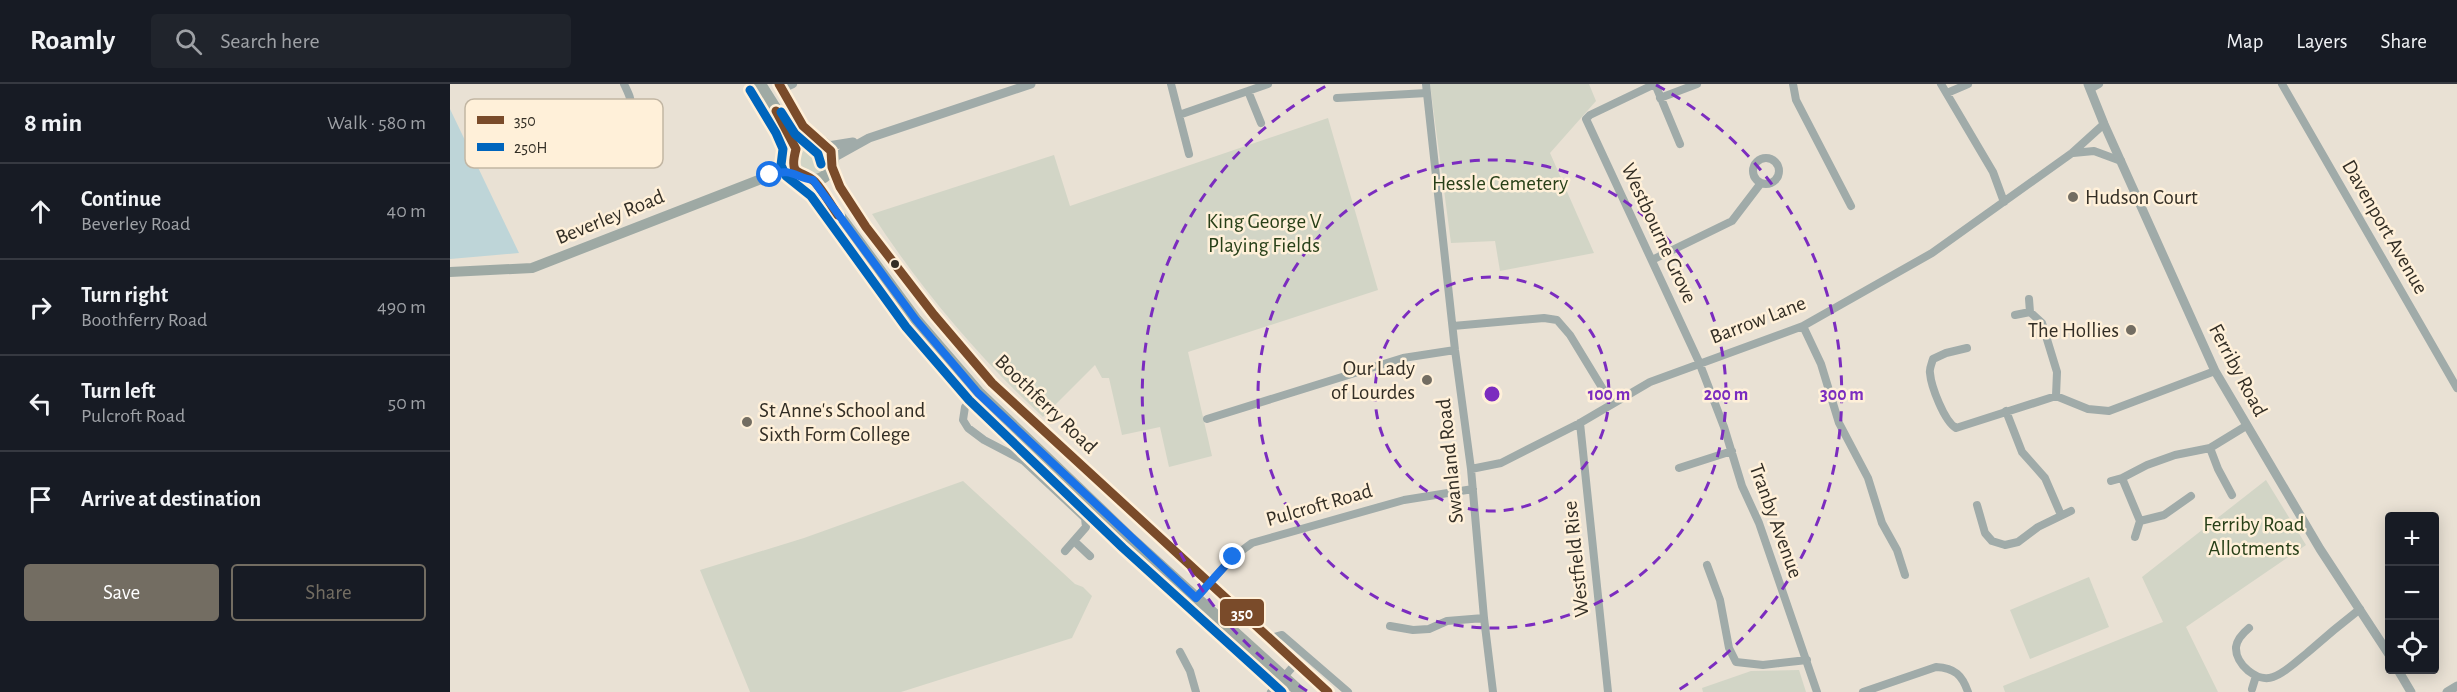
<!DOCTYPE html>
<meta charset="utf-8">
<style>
body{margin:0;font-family:"Alegreya Sans",sans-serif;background:#20242c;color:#f1f3f6}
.controls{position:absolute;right:18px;bottom:18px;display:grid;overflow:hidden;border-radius:6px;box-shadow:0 3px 15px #0003}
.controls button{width:54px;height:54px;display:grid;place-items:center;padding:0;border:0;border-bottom:2px solid #363941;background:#171b24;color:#f1f3f6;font:30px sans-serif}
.stop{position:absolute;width:18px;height:18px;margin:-14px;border:4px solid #1a73e8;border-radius:50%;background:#fff}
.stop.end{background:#1a73e8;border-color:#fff;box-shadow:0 2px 6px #0008}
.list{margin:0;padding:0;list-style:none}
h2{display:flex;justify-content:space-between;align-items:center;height:78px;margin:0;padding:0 24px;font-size:26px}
h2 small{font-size:20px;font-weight:400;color:#9ea1a6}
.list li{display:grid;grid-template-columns:39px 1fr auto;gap:18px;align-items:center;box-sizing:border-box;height:96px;padding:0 24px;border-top:2px solid #363941}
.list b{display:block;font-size:22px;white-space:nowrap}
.list p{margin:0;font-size:20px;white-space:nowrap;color:#9ea1a6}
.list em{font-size:20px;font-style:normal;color:#9ea1a6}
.actions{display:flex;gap:12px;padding:18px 24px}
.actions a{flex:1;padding:14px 0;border:2px solid #736d62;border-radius:6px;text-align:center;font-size:21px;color:#736d62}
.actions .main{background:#736d62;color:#fff}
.icon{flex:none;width:33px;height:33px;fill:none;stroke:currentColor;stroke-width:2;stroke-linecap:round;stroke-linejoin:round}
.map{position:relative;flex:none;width:2007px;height:608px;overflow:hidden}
header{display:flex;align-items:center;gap:36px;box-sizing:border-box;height:84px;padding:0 30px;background:#171b24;border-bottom:2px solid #363941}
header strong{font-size:28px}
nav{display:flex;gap:33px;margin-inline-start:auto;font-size:21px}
.search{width:420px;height:54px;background:#20242c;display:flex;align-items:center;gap:15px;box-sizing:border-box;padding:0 21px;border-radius:6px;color:#9ea1a6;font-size:22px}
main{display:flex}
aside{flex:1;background:#171b24}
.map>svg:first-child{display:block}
.green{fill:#d2d5c6}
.water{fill:#bed5d8}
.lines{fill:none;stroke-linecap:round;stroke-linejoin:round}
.minor{stroke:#a0aba9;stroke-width:8}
.tertiary{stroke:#a0aba9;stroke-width:9}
.secondary{stroke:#9ea9a4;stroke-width:10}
.primary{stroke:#9faaa4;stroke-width:12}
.bus-1-casing{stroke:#fff0d9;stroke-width:14}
.bus-2-casing{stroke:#fff0d9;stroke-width:14}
.bus-1{stroke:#7a4b2a;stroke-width:9}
.bus-2{stroke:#0065bd;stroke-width:9}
.route{stroke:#1a73e8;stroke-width:8}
.ring{fill:none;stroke:#7b2cbf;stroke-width:3;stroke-dasharray:10 8}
.poi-dot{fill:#736d62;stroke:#fff0d9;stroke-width:2}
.bus-dot{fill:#332e25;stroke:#fff0d9;stroke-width:2}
.labels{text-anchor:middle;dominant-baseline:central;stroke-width:5;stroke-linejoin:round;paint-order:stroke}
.park-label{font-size:21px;fill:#284018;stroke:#fff0d9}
.poi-label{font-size:21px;fill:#332e25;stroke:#fff0d9;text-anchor:start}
.street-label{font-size:21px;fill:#332e25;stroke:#fff0d9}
.key{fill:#fff0d9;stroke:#c2b6a3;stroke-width:1.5}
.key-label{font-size:16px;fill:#332e25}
.centre{fill:#7b2cbf;stroke:#fff0d9;stroke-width:3}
.ring-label{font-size:18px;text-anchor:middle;font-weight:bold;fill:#7b2cbf;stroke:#fff0d9;stroke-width:5;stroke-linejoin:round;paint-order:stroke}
.line-badge{stroke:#fff0d9;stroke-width:2}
.badge-label{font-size:16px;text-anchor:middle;font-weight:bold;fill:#fff}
</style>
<header>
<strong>Roamly</strong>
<div class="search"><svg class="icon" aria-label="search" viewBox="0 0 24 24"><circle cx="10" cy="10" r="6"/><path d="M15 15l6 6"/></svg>Search here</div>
<nav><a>Map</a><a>Layers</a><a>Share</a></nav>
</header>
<main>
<aside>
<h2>8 min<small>Walk · 580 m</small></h2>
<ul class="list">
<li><svg class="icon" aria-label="ahead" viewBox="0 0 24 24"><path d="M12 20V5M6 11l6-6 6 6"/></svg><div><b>Continue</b><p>Beverley Road</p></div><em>40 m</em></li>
<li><svg class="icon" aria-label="right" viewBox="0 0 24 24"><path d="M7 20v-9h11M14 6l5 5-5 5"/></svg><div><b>Turn right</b><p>Boothferry Road</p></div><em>490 m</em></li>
<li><svg class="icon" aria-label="left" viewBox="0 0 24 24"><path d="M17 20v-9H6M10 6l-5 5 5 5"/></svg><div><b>Turn left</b><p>Pulcroft Road</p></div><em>50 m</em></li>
<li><svg class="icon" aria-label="arrive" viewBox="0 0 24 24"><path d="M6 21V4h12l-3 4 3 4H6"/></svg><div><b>Arrive at destination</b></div></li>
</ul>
<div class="actions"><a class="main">Save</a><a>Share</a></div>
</aside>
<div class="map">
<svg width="2007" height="608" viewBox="0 0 2007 608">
<rect width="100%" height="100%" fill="#e9e1d4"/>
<!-- green -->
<path class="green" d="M980 0H1139L1146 17 1100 69 1144 169 1050 187 1045 157 1001 159Z
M878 34 928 206 738 268 762 372 719 383 710 343 672 351 659 294H652L645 281 593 333C528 273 470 204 422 130L604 71 620 122Z
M350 76a14 14 0 1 1 28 0a14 14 0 1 1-28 0Z
M1816 396 1856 461 1736 543 1768 608H1555L1553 602 1713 538 1692 493Z
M513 397 625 500 633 503 642 512 622 554 451 608H300L250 486 354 454Z
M1639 493 1659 543 1580 575 1560 526Z
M1349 586 1356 608H1253L1252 604 1301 587Z"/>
<!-- water -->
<path class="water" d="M0 25 69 169 0 175Z"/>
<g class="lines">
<!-- minor -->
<path class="minor" d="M721 0 739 70
M976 0 1005 266 1021 385 1034 534 1043 608
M1205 0 1140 31 1136 35 1249 278 1274 343 1292 402 1309 439 1367 608
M1205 0 1230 60
M1343 0 1346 16 1401 122
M1491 0 1543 88 1554 118
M1832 0 2007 304
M332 5 343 0
M1640 5 1649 0
M798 7 811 39
M1497 9 1518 0
M887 14 977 9
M1210 14 1247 0
M180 21 190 30
M166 30C186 22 182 17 174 0
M729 31 818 0
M1623 69 1644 67 1671 77
M1303 87a13 13 0 1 1 26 0a13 13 0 1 1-26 0Z
M1202 176 1282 137 1311 99
M1580 228 1592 239 1607 288 1606 312
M1565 231 1580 228 1579 215
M1003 242 1094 234 1107 236 1120 251 1162 320
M1353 242 1371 280 1389 339 1418 394 1432 439 1447 466 1455 491
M1517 264 1496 269 1483 275C1482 279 1479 285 1480 289 1481 302 1494 337 1506 344L1606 312 1638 325 1659 327 1765 287
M528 308 515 323 513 336 518 344 534 356 574 377 635 434 636 443 615 467
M1556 327 1572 368 1595 394 1611 431
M757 335 953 274 1005 266
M1130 339 1158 608
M1760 364 1768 385 1782 411
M1229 384 1282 367
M1021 385 1051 379 1130 339 1200 298 1353 242 1482 169 1622 69 1654 40
M1661 397 1672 394
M1741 412 1714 431 1690 437 1672 394 1697 381 1725 371 1760 364 1796 342
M1527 421 1535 449 1542 457 1555 461 1568 458 1588 443 1621 427
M1685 453 1690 437
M624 457 640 472
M1257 481 1270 516 1279 564 1286 578 1313 581 1357 576
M746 514 783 473 802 459 954 416 1023 405
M940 542 963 546 979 545 997 537 1034 534
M1799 544C1793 549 1787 555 1786 563 1785 580 1807 599 1823 593 1835 589 1847 577 1857 569 1874 554 1892 539 1910 525
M820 554 832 551 898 608
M730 568 740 587 746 608
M1802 605 1806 592
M821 608 846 579
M1413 608 1486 583C1505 584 1512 591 1518 608"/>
<!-- tertiary -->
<path class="tertiary" d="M1638 0 1654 40 1765 287 1870 465 1940 572
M378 62 403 58
M383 74 419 54 581 0
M1948 586 1961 608
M1997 608 2007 602"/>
<!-- secondary -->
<path class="secondary" d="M329 88 348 89
M0 188 82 184 329 88 343 76"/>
<!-- primary -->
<path class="primary" d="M310 0 337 43 346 65
M329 0 353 42 368 56
M343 76a20 20 0 1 1 40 0a20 20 0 1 1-40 0Z
M382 83 390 103 416 143 484 231 542 299 878 608
M363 96 466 236 528 308 681 455 850 608"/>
<defs>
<path id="bus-1" d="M329 0 353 42 381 67 382 83 390 103 416 143 484 231 542 299 878 608
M326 27 346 65C338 95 352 85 365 98 374 108 380 120 388 131"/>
<path id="bus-2" d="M300 6 326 49 333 65 331 81 336 92 361 112 456 243 519 316 673 464 832 608
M331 28 345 50 368 70 371 80"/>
</defs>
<!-- bus-1 casing -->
<use href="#bus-1" class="bus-1-casing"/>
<!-- bus-2 casing -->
<use href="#bus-2" class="bus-2-casing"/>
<!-- bus-1 -->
<use href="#bus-1" class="bus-1"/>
<!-- bus-2 -->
<use href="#bus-2" class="bus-2"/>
</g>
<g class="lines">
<!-- route -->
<path class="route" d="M320 91C343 83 345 94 363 96L466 236 528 309 746 514 783 473"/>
</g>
<!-- distance rings -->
<g class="ring">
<circle cx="1042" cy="310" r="117"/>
<circle cx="1042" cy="310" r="234"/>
<path d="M857 607A350 350 0 0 1 878 1M1206 1A350 350 0 0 1 1227 607"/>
</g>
<!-- markers -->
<g class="poi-dot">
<circle cx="1623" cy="113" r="6"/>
<circle cx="1681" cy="246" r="6"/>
<circle cx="977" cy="296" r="6"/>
<circle cx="297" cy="338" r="6"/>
</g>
<circle class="bus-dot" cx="445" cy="180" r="5"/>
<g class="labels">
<!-- park labels -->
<g class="park-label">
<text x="1050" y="99">Hessle Cemetery</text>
<text x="814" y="137">King George V<tspan x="814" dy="24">Playing Fields</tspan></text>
<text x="1804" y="440">Ferriby Road<tspan x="1804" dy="24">Allotments</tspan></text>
</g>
<!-- poi labels -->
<g class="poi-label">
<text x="1635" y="113">Hudson Court</text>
<text x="1669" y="246" text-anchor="end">The Hollies</text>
<text x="965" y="284" text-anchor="end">Our Lady<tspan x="965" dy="24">of Lourdes</tspan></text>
<text x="309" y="326">St Anne's School and<tspan x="309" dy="24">Sixth Form College</tspan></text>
</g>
<!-- street labels -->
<g class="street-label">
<text transform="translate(160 133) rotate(-22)">Beverley Road</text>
<text transform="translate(1935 143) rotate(60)">Davenport Avenue</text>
<text transform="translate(1209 149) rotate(65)">Westbourne Grove</text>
<text transform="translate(1308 236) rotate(-21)">Barrow Lane</text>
<text transform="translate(1788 286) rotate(62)">Ferriby Road</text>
<text transform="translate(596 320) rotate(44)">Boothferry Road</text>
<text transform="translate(1000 377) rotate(-96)">Swanland Road</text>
<text transform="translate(869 421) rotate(-16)">Pulcroft Road</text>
<text transform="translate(1326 437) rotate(70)">Tranby Avenue</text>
<text transform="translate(1126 475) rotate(-96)">Westfield Rise</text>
</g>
</g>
<!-- legend -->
<rect x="15" y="15" width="198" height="69" rx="9" class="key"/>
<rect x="27" y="32" width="27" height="8" fill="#7a4b2a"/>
<rect x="27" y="59" width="27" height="8" fill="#0065bd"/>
<g class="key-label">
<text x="64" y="42">350</text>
<text x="64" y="69">250H</text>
</g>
<circle cx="1042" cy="310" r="9" class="centre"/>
<g class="ring-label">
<text x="1159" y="316">100 m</text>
<text x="1276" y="316">200 m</text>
<text x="1392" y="316">300 m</text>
</g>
<rect class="line-badge" x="769" y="514" width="46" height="29" rx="6" fill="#7a4b2a"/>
<g class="badge-label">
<text x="792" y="535">350</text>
</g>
</svg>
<div class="controls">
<button>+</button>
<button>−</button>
<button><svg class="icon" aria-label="locate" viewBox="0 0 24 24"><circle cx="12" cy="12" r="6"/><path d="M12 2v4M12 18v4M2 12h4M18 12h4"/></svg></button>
</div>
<div class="stop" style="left:320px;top:91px"></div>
<div class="stop end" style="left:783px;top:473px"></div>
</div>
</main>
